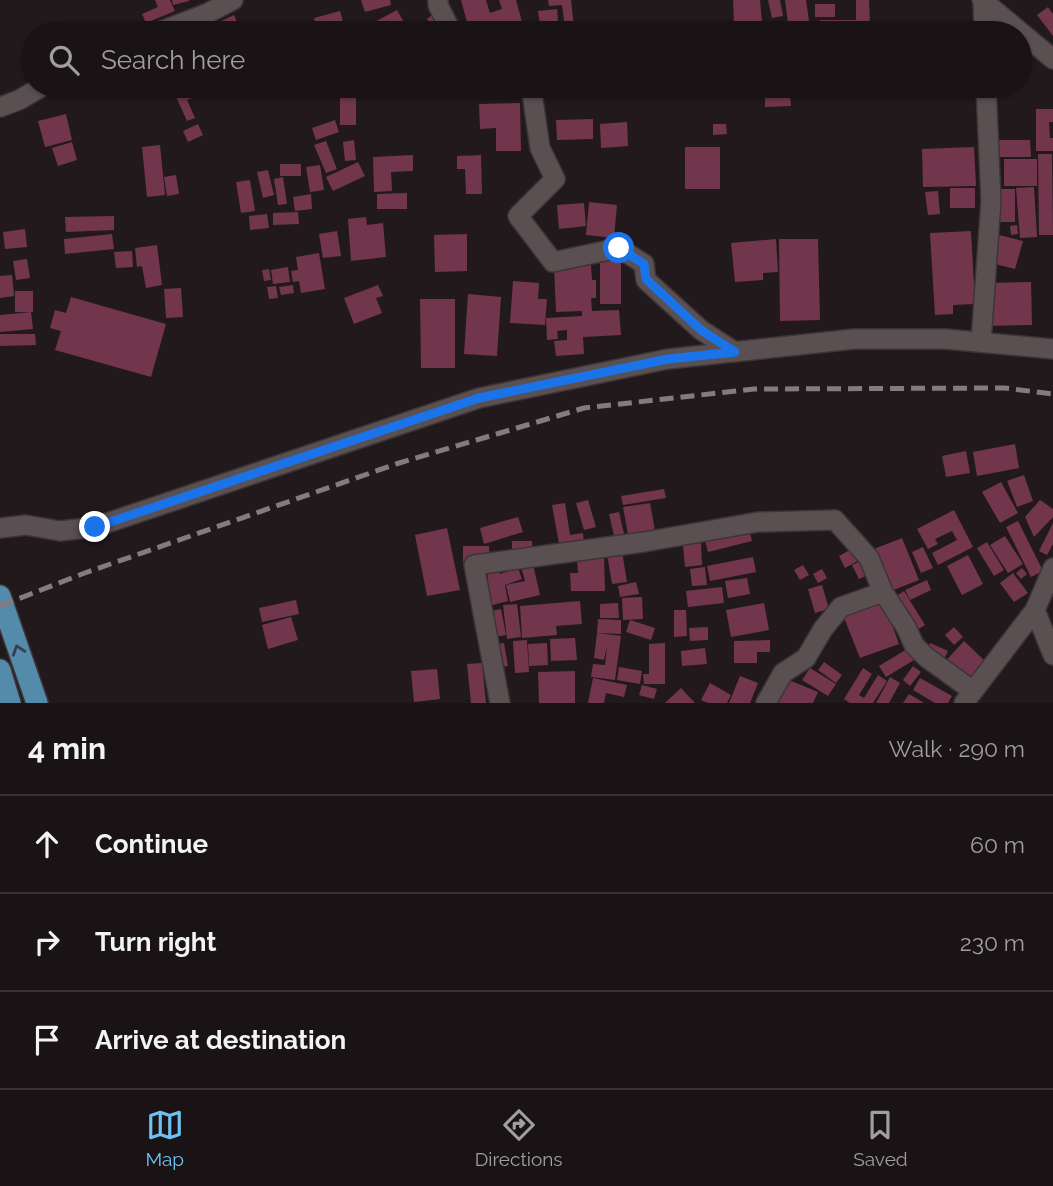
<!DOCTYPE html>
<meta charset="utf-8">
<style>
body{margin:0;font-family:Raleway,sans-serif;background:#272022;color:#f1f3f6}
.stop{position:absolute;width:21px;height:21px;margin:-16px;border:5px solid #1a73e8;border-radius:50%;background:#fff}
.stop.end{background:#1a73e8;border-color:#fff;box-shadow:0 2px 7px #0008}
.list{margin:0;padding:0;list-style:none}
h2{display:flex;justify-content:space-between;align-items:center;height:91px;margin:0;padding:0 28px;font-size:30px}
h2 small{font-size:23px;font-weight:400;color:#9f9ea0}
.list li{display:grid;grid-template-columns:46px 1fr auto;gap:21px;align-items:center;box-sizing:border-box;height:98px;padding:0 28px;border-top:2px solid #383234}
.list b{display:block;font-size:26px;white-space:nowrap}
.list em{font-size:23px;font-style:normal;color:#9f9ea0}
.icon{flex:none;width:38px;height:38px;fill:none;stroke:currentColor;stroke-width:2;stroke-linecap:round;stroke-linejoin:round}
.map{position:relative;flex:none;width:1053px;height:703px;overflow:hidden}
.search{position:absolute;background:#1a1315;box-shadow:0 2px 5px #0004;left:21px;right:21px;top:21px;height:77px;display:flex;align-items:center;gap:18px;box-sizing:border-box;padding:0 24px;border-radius:38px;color:#9f9ea0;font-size:26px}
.sheet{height:385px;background:#1a1315}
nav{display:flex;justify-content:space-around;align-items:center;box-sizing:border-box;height:98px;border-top:2px solid #383234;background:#1a1315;font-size:19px;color:#9f9ea0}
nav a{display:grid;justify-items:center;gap:4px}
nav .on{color:#6ec2f3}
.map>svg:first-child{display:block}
.building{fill:#72364c}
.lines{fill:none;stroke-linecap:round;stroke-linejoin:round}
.minor-casing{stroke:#3b3536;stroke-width:22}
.trunk-casing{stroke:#3b3536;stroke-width:24}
.minor{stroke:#5a5052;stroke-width:19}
.trunk{stroke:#548aaa;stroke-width:21}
.rail{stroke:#837b7d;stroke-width:5;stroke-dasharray:14 7;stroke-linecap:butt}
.oneway{stroke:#30414f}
.route{stroke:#1a73e8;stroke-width:9}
</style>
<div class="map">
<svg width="1053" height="703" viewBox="0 0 1053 703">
<rect width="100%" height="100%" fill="#22191c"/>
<!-- building -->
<path class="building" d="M155 0H170L175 11 146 23 142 14 158 7Z
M172 0H189V1L173 5Z
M361 0H390L391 5 365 12Z
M461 0H486L490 13 502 9 499 0H516L522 22 481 33H470Z
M548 0H571L574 27H565L562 5 549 6Z
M733 0H760L762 22 734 23Z
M768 0H780L783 16 772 18Z
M785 0H806L809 21 788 23Z
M856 0H869L870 26H848V33H820V20H856Z
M815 4H835V17H815Z
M1048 7 1053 14V36L1037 15Z
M557 9 559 33H541L538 11Z
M397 10 406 26 393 33H371L367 26Z
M340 11 345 29 318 33 314 18Z
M234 15 239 27 225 33 221 21Z
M432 15 438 23 432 27 427 19Z
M430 26 435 33H419Z
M775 28V33H762V29Z
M182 86H219L187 100 195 118 187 121 173 90Z
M401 86H436L437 94 401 95Z
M467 86H503V90L467 92Z
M765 86H779V95H790L791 106 765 107Z
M340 87H356V125H340Z
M520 103 521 151H496V128L480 129 479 104Z
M1036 109H1053V122H1049L1050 138H1053V151H1036Z
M66 114 72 140 45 147 38 121Z
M593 119V139L557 140 556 120Z
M335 120 339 132 316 140 312 128Z
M627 122 628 146 601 148 600 124Z
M198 124 203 135 188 142 183 131Z
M713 124H726L727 134 713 135Z
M354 140 356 160 345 161 343 142Z
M996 140H1030L1031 157H996Z
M326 141 337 169 326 173 314 145Z
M72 142 77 160 58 166 52 148Z
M160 145 165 195 147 197 142 147Z
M685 147H720V189H685Z
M974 147 976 186 923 187 922 149Z
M1038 154H1052L1053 235H1039Z
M413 155V171L391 172 392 191 374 192 373 157Z
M481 155 482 194H466L465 169H457V156Z
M1004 159H1037V186H1004Z
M358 162 365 176 333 191 326 177Z
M280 164H301V176H280Z
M320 165 324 190 310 192 306 167Z
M268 170 274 195 263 198 257 172Z
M176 175 179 194 167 196 164 177Z
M283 177 287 204 278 205 274 179Z
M250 180 255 211 241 213 236 182Z
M1034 187 1037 237 1020 238 1016 188Z
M950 188H975V208H950Z
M995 189H1015V222H996Z
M938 191 940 214 928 215 925 192Z
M407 193V209H377V194Z
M311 194 312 209 295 211 293 197Z
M589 202 617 205 614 238 586 235Z
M584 203 586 226 559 229 557 205Z
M298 212 299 224 273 225V213Z
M267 214 269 228 250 230 249 216Z
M114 216V230L66 232 65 217Z
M366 217 367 225 383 223 386 257 351 261 348 219Z
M1017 225 1018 234 1011 235 1010 226Z
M25 229 27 247 5 249 3 232Z
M337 231 341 256 323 258 319 234Z
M971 231 975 304 953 305V314L935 315 930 233Z
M112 234 114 249 65 254 64 239Z
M467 234V271L435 272 434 235Z
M995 234 1023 241 1015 269 987 262Z
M776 239 778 272 763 273V280L735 282 731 243Z
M779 239H818L820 320 780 321Z
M157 245 162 285 146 288 142 266 137 267 135 248Z
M132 251 133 267 116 268 114 252Z
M319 253 325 289 301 293 299 281 293 282 291 271 298 270 296 257Z
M27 259 30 278 16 280 13 261Z
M621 260V304H600V261Z
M591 265 592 280H596V298H591L592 311 619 310 621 335 583 337 584 354 556 356 554 341 567 340V330L557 331 558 339 547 340 546 318 582 316V311L556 312 554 267Z
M288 267 290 282 273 284 271 270Z
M269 269 271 280 264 281 262 270Z
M12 275 14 296 0 298V276Z
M513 281 539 283 538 299H547L545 325 510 323Z
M1031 282 1032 325 989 326 987 283Z
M293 285 294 293 281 295 279 287Z
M378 285 383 296 376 298 382 313 354 324 344 298Z
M276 286 278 298 269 299 267 287Z
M181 288 183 317 166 318 164 289Z
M15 291H33V312H15Z
M468 294 501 297 497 356 464 354Z
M71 297 166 324 151 377 55 350 61 331 50 328 55 310 66 313Z
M420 299H455V368H421Z
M31 312 33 329 0 332V315Z
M0 334H35L36 345 0 346Z
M1015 444 1019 468 977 476 973 452Z
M966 451 970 473 946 477 942 456Z
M1024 475 1033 501 1017 507 1007 481Z
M1001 482 1018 513 1000 523 982 492Z
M664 489 666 498 623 505 621 496Z
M588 500 596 527 584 530 576 503Z
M1040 500 1053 509V517L1034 537 1025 517Z
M565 503 570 535 583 533 584 545 560 549 552 505Z
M650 503 656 536 629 540 623 507Z
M954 510 973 547 938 565 932 553 957 540 952 531 935 539 938 544 928 549 917 529Z
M619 512 625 538 615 540 609 514Z
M518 517 523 532 484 544 480 528Z
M1018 521 1043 571 1031 577 1006 527Z
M1053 523V544L1047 555 1039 551Z
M447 528 460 590 427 596 415 535Z
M749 529 752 541 708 552 705 540Z
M1005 536 1023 564 1008 573 990 545Z
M902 538 919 580 891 591 874 549Z
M512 541H532V556H512Z
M987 542 1004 570 994 576 977 548Z
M701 543 702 565 685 567 683 545Z
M463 546H489L490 561 463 562Z
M855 547 861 559 845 568 839 556Z
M923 547 933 568 921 573 912 552Z
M622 551 627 582 612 584 607 554Z
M968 555 983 584 962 595 947 566Z
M604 556 605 591H571L570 573H578L577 557Z
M753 557 756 572 710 581 707 566Z
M865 559 872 573 859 579 852 565Z
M533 564 540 595 510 602 506 585 525 581 521 567Z
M803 565 809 575 800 580 794 570Z
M705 567 707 585 692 586 690 569Z
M499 568 500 574 518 568 522 579 505 585 508 601 485 607 482 580 488 578 487 570Z
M1022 568 1027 574 1021 579 1016 573Z
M822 569 827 578 818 583 813 574Z
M1013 573 1028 593 1014 602 1000 583Z
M747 578 750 594 728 598 725 581Z
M927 580 931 590 910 600 905 590Z
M636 582 639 594 620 597 618 586Z
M822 585 829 609 815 613 808 589Z
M722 587 724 603 688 607 686 591Z
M904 591 925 625 917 630 896 596Z
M642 597 643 619 623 620 622 598Z
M296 600 299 614 262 622 259 608Z
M883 600 899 644 860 658 843 615Z
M580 601 582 624 556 626 557 635 522 638 520 606Z
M618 603 619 618H600V604Z
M764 603 769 630 731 637 726 610Z
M517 604 521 637 507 639 503 605Z
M501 609 506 635 489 638 485 612Z
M674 610H686L687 636 674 637Z
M291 617 298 640 268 649 262 625Z
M598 619 621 620V634L597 633Z
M630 620 655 628 651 640 626 632Z
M708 627V640L690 641 689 628Z
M954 627 963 637 954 645 945 635Z
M597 633 621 636 615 680 591 677 593 664 605 665 607 646 604 660 594 658Z
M575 638 577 660 551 661 550 639Z
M527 640 529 672 515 673 513 641Z
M770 640V652H757V663H734V641Z
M964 641 986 662 966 684 943 664Z
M504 643 508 666 495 668 491 645Z
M547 643 548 665 529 666 528 644Z
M665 643V684H644L643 674H649V644Z
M930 643 948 651 942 663 925 655Z
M705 648 707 664 682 666 681 651Z
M907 649 914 660 886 677 879 666Z
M824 662 842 675 836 683 818 670Z
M482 663 486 703H471L467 664Z
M913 666 921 672 910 686 903 680Z
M619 667 642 671 640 684 617 680Z
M810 668 836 684 828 696 802 680Z
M863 668 872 674 859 695 864 698 878 675 887 681 873 703H850L844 699Z
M437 669 440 699 414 702 411 671Z
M575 671V703H539L538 672Z
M740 676 758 683 750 703H729Z
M890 677 900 683 889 703H876Z
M593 678 627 685 624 697 606 693 604 703H588Z
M920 678 952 696 948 703H935L913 690Z
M789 680 818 692 813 703H778Z
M710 683 731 695 727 703H708L701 700Z
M642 685 657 689 654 699 639 695Z
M681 688 695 703H665Z
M909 694 924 703H903Z"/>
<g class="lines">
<defs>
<path id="minor" d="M438 0V5L452 33
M982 0 1053 59
M983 0 984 33
M156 33 208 13 233 0
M531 86 540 148 555 179 518 216 553 262 619 248 644 264 646 280 701 330 735 352
M0 107 19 100 43 86
M981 342 991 201 986 86
M0 528 26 525 60 531 95 527 479 398 668 359 854 339H945L1053 349
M1035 610 1053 655
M500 703 474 565 644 542 758 522 835 520 869 558 883 592 906 627 914 645 926 657 973 691
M766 703 783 673 806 658 823 629 841 607 883 592
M964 703 1035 610 1053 568"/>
<path id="trunk" d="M0 596 37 703
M0 670 10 703"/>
</defs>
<!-- minor casing -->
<use href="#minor" class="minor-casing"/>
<!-- trunk casing -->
<use href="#trunk" class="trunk-casing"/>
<!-- minor -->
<use href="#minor" class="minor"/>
<!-- trunk -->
<use href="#trunk" class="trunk"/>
<!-- rail -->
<path class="rail" d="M0 606 82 574 396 464 584 408 754 389 1005 388 1053 394"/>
</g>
<!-- one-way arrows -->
<defs><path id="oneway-chevron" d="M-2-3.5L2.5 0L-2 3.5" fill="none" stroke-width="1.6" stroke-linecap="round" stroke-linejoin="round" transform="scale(1.75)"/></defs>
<use class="oneway" href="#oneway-chevron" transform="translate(18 650) rotate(-109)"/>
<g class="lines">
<!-- route -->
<path class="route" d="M95 527 479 398 668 359 735 352 701 330 646 279 644 264 619 248"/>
</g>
</svg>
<div class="stop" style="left:619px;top:248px"></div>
<div class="stop end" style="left:95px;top:527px"></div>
<div class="search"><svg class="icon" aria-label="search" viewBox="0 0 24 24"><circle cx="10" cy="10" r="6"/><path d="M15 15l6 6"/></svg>Search here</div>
</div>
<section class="sheet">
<h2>4 min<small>Walk · 290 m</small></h2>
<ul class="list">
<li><svg class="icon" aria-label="ahead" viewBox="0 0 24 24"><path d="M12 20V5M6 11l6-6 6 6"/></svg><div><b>Continue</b></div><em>60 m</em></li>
<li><svg class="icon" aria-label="right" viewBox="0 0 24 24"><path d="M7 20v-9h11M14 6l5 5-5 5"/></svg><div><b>Turn right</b></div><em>230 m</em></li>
<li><svg class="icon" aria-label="arrive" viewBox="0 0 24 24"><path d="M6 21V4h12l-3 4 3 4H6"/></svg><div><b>Arrive at destination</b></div></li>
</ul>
</section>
<nav>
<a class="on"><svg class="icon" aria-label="map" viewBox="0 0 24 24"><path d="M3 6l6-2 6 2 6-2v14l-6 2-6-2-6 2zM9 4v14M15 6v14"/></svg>Map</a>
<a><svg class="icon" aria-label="directions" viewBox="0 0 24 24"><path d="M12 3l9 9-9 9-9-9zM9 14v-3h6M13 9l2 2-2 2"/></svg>Directions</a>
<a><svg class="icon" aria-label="saved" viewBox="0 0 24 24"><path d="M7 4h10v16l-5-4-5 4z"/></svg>Saved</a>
</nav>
